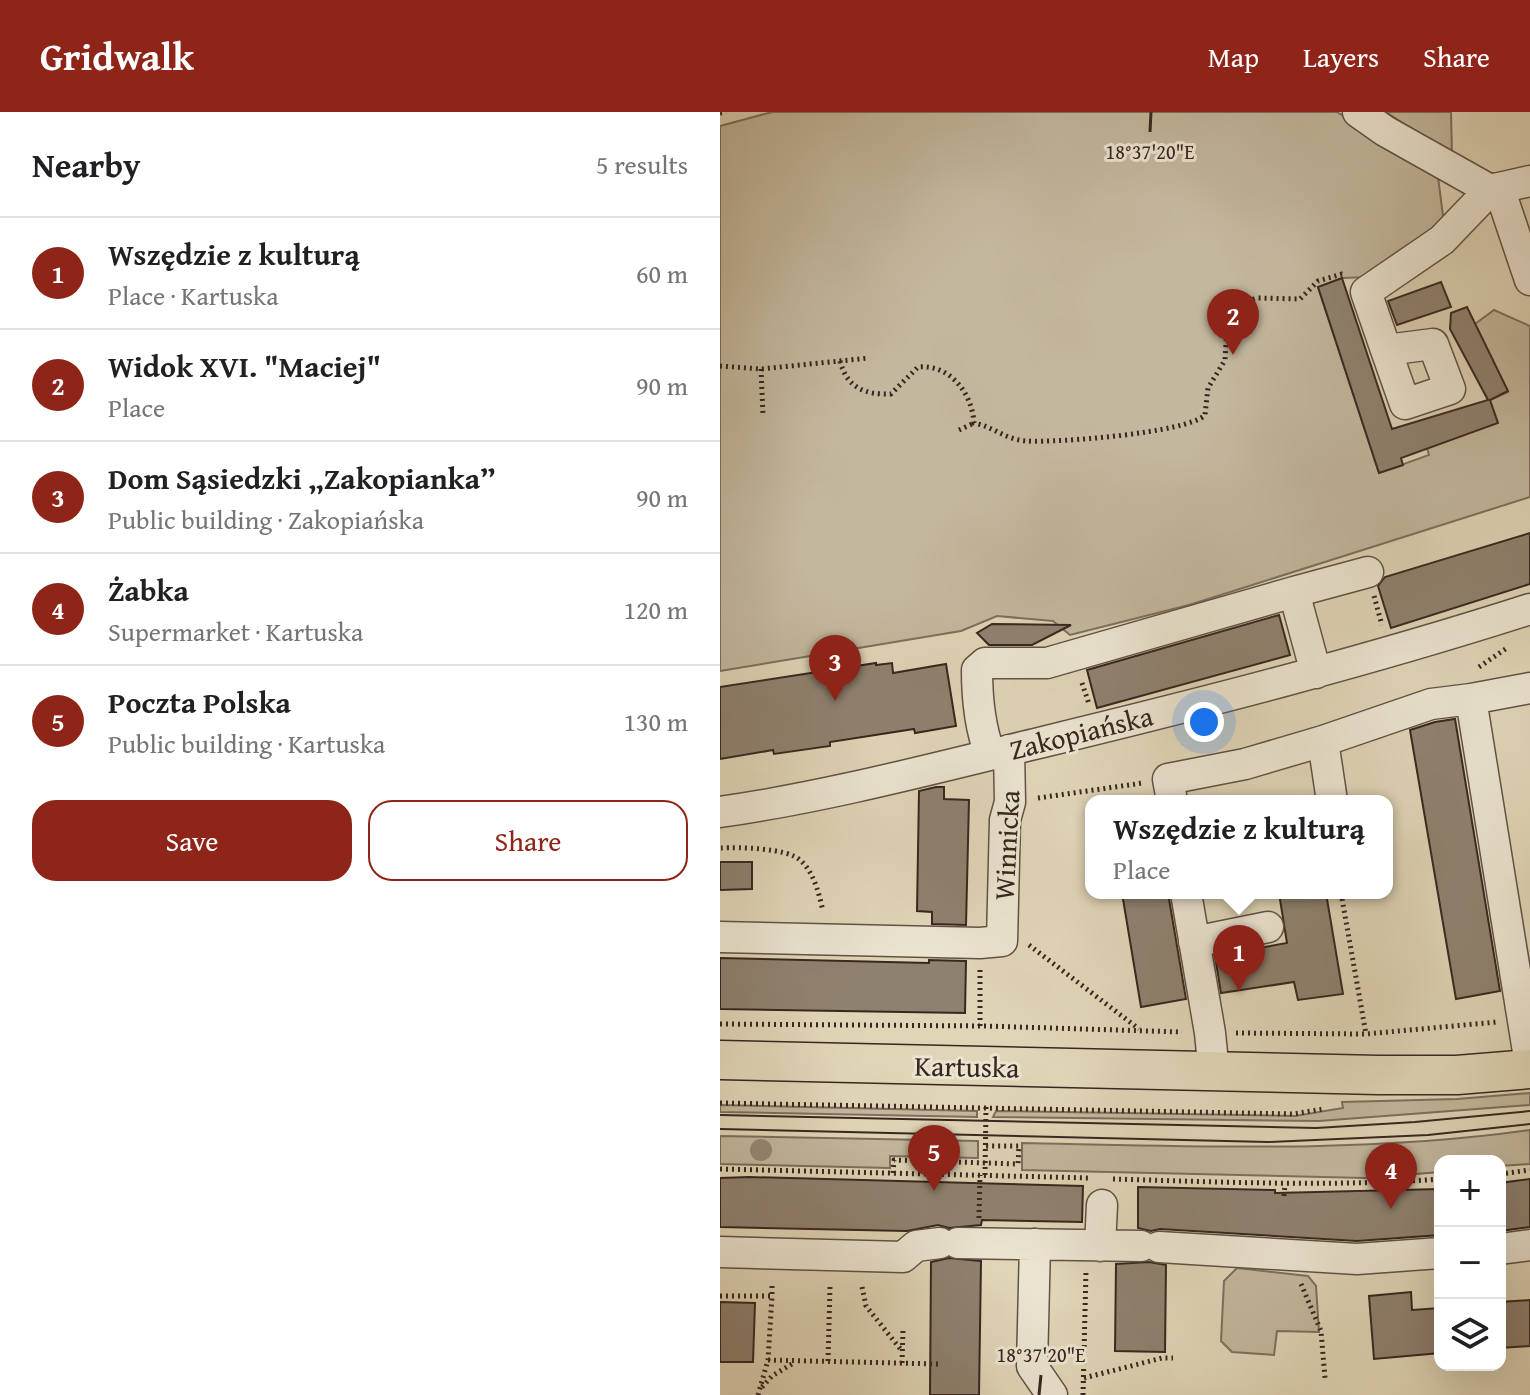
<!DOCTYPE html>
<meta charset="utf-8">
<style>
body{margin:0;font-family:"Gentium Book Plus",serif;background:#f2f2f2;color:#202124}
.controls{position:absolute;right:24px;bottom:24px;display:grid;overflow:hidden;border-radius:16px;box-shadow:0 8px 32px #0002}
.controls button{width:72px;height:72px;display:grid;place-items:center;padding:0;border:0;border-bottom:2px solid #e0e0e0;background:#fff;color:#202124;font:40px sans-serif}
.you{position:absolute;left:484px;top:610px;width:28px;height:28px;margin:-20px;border:6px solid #fff;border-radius:50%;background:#1a73e8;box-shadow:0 0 0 12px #1a73e833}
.badge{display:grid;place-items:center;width:52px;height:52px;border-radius:50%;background:#8f2418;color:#fff;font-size:26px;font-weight:700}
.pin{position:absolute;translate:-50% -66px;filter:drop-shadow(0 2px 4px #0008)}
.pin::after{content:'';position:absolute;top:42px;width:28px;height:24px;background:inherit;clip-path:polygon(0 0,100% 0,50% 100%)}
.popup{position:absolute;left:365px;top:683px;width:308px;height:104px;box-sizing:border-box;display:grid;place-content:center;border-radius:16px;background:#fff;filter:drop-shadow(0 2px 6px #0005);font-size:26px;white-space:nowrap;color:#757577}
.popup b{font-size:30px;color:#202124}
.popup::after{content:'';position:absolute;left:50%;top:100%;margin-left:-16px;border:16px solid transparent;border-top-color:#fff}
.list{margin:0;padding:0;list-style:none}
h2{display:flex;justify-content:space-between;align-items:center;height:104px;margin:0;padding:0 32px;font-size:34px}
h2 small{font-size:26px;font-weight:400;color:#757577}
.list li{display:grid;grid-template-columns:52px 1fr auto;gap:24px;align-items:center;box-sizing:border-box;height:112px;padding:0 32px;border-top:2px solid #e0e0e0}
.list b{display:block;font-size:30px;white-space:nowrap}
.list p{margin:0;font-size:26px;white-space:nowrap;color:#757577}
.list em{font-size:26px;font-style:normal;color:#757577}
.actions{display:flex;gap:16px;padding:24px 32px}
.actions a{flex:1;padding:18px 0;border:2px solid #8f2418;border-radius:24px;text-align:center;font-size:28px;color:#8f2418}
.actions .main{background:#8f2418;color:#fff}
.icon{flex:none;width:44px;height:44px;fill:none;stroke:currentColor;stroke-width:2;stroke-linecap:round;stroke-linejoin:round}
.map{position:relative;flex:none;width:810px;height:1283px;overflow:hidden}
header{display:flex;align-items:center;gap:48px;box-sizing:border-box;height:112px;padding:0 40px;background:#8f2418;color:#fff}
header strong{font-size:38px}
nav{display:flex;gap:44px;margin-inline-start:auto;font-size:28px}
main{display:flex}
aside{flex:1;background:#fff}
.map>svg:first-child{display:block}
.green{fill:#c3b79d;stroke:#7d6f5e;stroke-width:2}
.building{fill:#8f816f;stroke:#372720;stroke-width:2}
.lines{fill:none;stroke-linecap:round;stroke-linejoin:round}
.minor-casing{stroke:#615246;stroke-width:33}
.major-casing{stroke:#372720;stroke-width:41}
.path{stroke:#372720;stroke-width:5;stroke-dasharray:2 4;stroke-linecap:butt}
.minor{stroke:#ebe4d0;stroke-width:30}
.major{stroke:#e0d5b7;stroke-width:38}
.tram{stroke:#372720;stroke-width:2}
.tree{fill:#968975}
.ticks{fill:none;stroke:#372720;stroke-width:3}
.labels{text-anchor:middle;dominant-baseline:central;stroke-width:6;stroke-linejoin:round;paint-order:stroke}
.street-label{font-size:28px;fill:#372720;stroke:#ebe4d0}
.ticks-label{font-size:20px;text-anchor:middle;fill:#372720;stroke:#ebe4d0;stroke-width:6;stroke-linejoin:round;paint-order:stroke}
</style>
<header>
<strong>Gridwalk</strong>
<nav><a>Map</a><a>Layers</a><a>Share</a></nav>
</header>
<main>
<aside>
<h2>Nearby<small>5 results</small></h2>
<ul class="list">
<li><span class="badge">1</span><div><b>Wszędzie z kulturą</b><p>Place · Kartuska</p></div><em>60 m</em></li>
<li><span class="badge">2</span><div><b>Widok XVI. &quot;Maciej&quot;</b><p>Place</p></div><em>90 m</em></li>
<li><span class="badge">3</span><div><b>Dom Sąsiedzki „Zakopianka”</b><p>Public building · Zakopiańska</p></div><em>90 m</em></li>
<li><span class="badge">4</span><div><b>Żabka</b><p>Supermarket · Kartuska</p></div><em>120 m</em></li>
<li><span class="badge">5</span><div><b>Poczta Polska</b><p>Public building · Kartuska</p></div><em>130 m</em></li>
</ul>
<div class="actions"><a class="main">Save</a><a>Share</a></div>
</aside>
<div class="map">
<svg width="810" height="1283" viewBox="0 0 810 1283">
<rect width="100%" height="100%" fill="#e0d5b7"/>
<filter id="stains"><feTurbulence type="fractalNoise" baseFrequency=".0025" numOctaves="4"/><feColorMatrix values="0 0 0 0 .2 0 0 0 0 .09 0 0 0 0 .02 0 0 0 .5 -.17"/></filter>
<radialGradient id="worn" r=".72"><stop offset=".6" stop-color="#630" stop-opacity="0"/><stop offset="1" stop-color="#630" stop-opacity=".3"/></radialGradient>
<!-- green -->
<path class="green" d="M52 0H617L718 65 725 119 651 165 622 166 598 175 659 361 709 343 707 336 770 288 788 280 755 212 774 198 810 214V385L469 493 350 523 333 509 277 504 241 519 0 559V14Z
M666 0H731L732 44Z
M810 981V993L599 1009 273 1005 276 999 575 1004 623 996 622 990 737 987Z
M0 993 257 999V1005L0 1000Z
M810 1018V1052L780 1054V1049H720V1060L645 1066 302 1058V1031C472 1034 642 1042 810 1018Z
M0 1024 258 1029V1046L170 1044V1056L0 1052Z
M517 1156 588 1164 596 1174 599 1220 557 1219 554 1243 512 1240 501 1229 504 1169Z"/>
<!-- building -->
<path class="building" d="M622 166 672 317 768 288 730 217 731 201 747 195 788 279 770 288 778 311 681 346 683 353 659 361 598 175Z
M721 170 731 195 677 213 668 189Z
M810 421V472L671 516 658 474 665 465Z
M559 503 570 543 377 596 367 558Z
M272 512 351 513 312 533H269L257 521Z
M156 551V553L172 551 173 561 226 552 236 614 195 621 194 617 110 630V634L54 642 53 638 0 647V575Z
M735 607 780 879 736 887 690 618 715 610Z
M216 675H224V687L249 688 246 813 212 812V800L197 799 199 679Z
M0 750H32V777L0 778Z
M402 781H448L466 887 421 895Z
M559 781H606L623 882 578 888 574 870 501 881 495 844 567 831Z
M0 846 209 851V848L246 849 245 901 0 897Z
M29 1065 363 1074 362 1110 262 1108 261 1113 229 1116 218 1113 187 1119 0 1115V1066Z
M810 1067V1115L780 1119V1071Z
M418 1075 555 1078V1081L720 1077V1123L637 1129 440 1117 431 1119 418 1116Z
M229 1146 261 1149 259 1283H210L211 1150Z
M429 1150 446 1153 445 1240 395 1239 396 1152Z
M691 1180 692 1198 720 1196V1241L654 1247 649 1184Z
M810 1188V1234L780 1236V1190Z
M0 1190 35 1191 33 1250H0Z"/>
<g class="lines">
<defs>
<path id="minor" d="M638 0 665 19 770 78 810 69
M779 76 810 168
M666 238 685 292 730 277 713 232 666 238 646 180 722 128 770 78
M596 561 574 480 648 460
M810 576 751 587 810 952
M603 629 612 689
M270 642C260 616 257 586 257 558L265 551H327L574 480
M452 689 448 667 525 652 603 629 711 592 751 587
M0 700C106 685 215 656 319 631 484 591 648 549 810 497
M466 781 490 921 494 961
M0 825 260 831 282 829 285 708 290 690 289 638
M474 830 548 815
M238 1131 421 1134
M315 1132 312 1254 332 1283
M380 1134 382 1093
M439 1135 637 1147 720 1141
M780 1137 810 1133
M0 1140 183 1145 196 1134 220 1131"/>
<path id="major" d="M0 948 658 963H737L810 957"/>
</defs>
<!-- minor casing -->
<use href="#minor" class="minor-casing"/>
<!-- major casing -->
<use href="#major" class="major-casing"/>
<!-- path -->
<path class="path" d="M0 1 6 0
M120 249C127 276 145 283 171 282L198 255C230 252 252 281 254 311 274 315 286 328 307 329 336 331 467 321 485 303L488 276 505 248 507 217 510 207 522 191 537 186 580 187 598 169 622 162 625 163
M0 254 41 257 149 246
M41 257 43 303
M239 318 254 311
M654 484 662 513
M759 555 787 536
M362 571 369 592
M318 686 423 671
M1 736C19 735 67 736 80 748 94 760 99 782 103 799
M621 781 646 922
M309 833 419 917
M260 858V914
M0 912 265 914 462 920
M516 921 646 922 777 910
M0 991 574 1002 603 997
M0 1057 371 1066
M173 1061 174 1048 298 1052 299 1034H266
M780 1062 810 1058
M265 1063 266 995
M393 1067C503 1070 611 1075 720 1067
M564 1084 565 1072
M259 1106 260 1063
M581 1172 601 1219 605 1266
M142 1175 146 1194 182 1239
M0 1184H52V1170
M48 1248 218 1252
M108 1249 110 1175
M182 1251 183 1217
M364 1266 442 1246H453
M42 1275 52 1264 75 1250
M38 1283 48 1248 52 1184
M363 1283 366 1158"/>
<!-- minor -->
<use href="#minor" class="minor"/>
<!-- major -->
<use href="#major" class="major"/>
<!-- tram -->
<path class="tram" d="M0 1003 596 1016 695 1010 810 999
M0 1017 548 1030 708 1023 810 1012"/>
</g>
<!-- trees -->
<circle class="tree" cx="41" cy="1038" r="11"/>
<!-- ticks -->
<path class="ticks" d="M430 20 431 0M319 1283 321 1263"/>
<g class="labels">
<!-- street labels -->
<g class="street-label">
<text transform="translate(361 620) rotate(-14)">Zakopiańska</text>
<text transform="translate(286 733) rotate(-87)">Winnicka</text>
<text transform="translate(247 954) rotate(1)">Kartuska</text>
</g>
</g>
<g class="ticks-label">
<text x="430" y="47">18°37'20"E</text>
<text x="321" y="1250">18°37'20"E</text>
</g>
<rect width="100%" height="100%" filter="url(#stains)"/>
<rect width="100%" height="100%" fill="url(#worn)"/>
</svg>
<div class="controls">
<button>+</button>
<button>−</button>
<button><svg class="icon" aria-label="layers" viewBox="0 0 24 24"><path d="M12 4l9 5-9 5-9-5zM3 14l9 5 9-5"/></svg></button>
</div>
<div class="you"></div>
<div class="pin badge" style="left:519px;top:879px">1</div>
<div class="popup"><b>Wszędzie z kulturą</b>Place</div>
<div class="pin badge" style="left:513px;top:243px">2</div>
<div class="pin badge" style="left:115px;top:589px">3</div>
<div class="pin badge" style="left:671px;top:1097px">4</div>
<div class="pin badge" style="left:214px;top:1079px">5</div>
</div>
</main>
